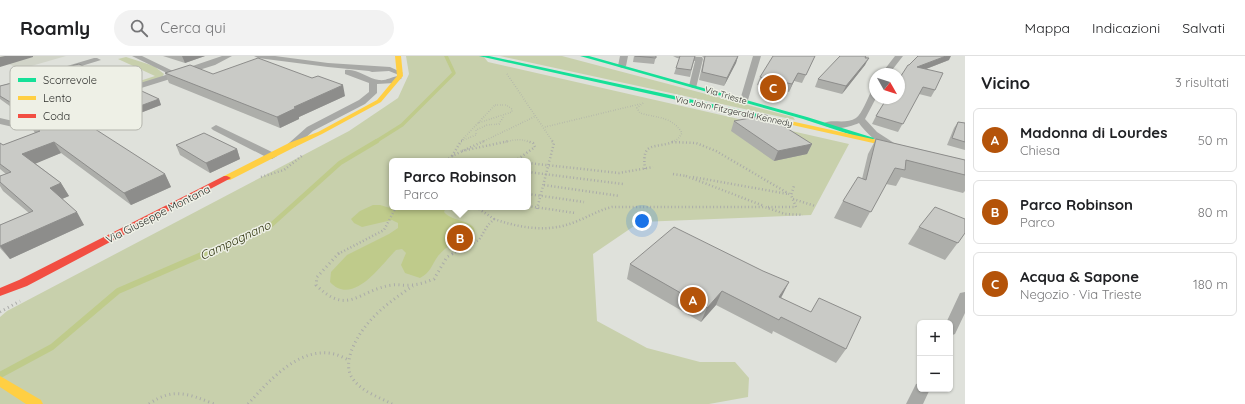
<!DOCTYPE html>
<html lang="it">
<meta charset="utf-8">
<style>
body{margin:0;font-family:Quicksand,sans-serif;background:#f2f2f2;color:#202124}
.controls{position:absolute;right:12px;bottom:12px;display:grid;overflow:hidden;border-radius:6px;box-shadow:0 1px 3px #0004}
.controls button{width:36px;height:36px;display:grid;place-items:center;padding:0;border:0;border-bottom:1px solid #e0e0e0;background:#fff;color:#202124;font:20px sans-serif}
.compass{position:absolute;left:869px;top:12px;width:36px;height:36px;border-radius:50%;background:#fff;box-shadow:0 1px 3px #0004;rotate:129deg}
.you{position:absolute;left:642px;top:165px;width:14px;height:14px;margin:-10px;border:3px solid #fff;border-radius:50%;background:#1a73e8;box-shadow:0 0 0 6px #1a73e833}
.badge{display:grid;place-items:center;width:26px;height:26px;border-radius:50%;background:#b45309;color:#fff;font-size:13px;font-weight:700}
.pin{position:absolute;translate:-50% -50%;border:2px solid #fff;box-shadow:0 1px 4px #0006}
.popup{position:absolute;left:389px;top:102px;width:142px;height:52px;box-sizing:border-box;display:grid;place-content:center;border-radius:6px;background:#fff;filter:drop-shadow(0 1px 3px #0005);font-size:13px;white-space:nowrap;color:#757577}
.popup b{font-size:15px;color:#202124}
.popup::after{content:'';position:absolute;left:50%;top:100%;margin-left:-8px;border:8px solid transparent;border-top-color:#fff}
.list{margin:0;padding:0;list-style:none}
h2{display:flex;justify-content:space-between;align-items:center;height:52px;margin:0;padding:0 16px;font-size:17px}
h2 small{font-size:13px;font-weight:400;color:#757577}
.list li{display:grid;grid-template-columns:26px 1fr auto;gap:12px;align-items:center;box-sizing:border-box;height:64px;margin:0 8px 8px;padding:0 8px;border:1px solid #e0e0e0;border-radius:6px}
.list b{display:block;font-size:15px;white-space:nowrap}
.list p{margin:0;font-size:13px;white-space:nowrap;color:#757577}
.list em{font-size:13px;font-style:normal;color:#757577}
.icon{flex:none;width:22px;height:22px;fill:none;stroke:currentColor;stroke-width:2;stroke-linecap:round;stroke-linejoin:round}
.map{position:relative;flex:none;width:965px;height:348px;overflow:hidden}
header{display:flex;align-items:center;gap:24px;box-sizing:border-box;height:56px;padding:0 20px;background:#fff;border-bottom:1px solid #e0e0e0}
header strong{font-size:19px}
nav{display:flex;gap:22px;margin-inline-start:auto;font-size:14px}
.search{width:280px;height:36px;background:#f2f2f2;display:flex;align-items:center;gap:10px;box-sizing:border-box;padding:0 14px;border-radius:22px;color:#757577;font-size:15px}
main{display:flex}
aside{flex:1;background:#fff}
.map>svg:first-child{display:block}
.built{fill:#d1d4c8}
.green{fill:#c8d0ac;fill-rule:evenodd}
.water{fill:#bfcb8b}
.lines{fill:none;stroke-linecap:round;stroke-linejoin:round}
.stream-far2{stroke:#bfcb8b;stroke-width:3.5}
.stream-far1{stroke:#bfcb8b;stroke-width:4.5}
.stream{stroke:#bfcb8b;stroke-width:6}
.path-far2{stroke:#aaaba9;stroke-width:1.5;stroke-dasharray:0.5 2;stroke-linecap:butt}
.path-far1{stroke:#aaaba9;stroke-width:2.5;stroke-dasharray:1 2.5;stroke-linecap:butt}
.path{stroke:#aaaba9;stroke-width:3;stroke-dasharray:1 3.5;stroke-linecap:butt}
.street{fill:#a8a9a6;fill-rule:evenodd}
.fast{fill:#16e098;fill-rule:evenodd}
.slow{fill:#ffcf43;fill-rule:evenodd}
.jam{fill:#f24e42;fill-rule:evenodd}
.wall{fill:#adaeaa}
.shaded-wall{fill:#8d8d8b}
.building{fill:#c9cac6;stroke:#8d8d8b}
.labels{text-anchor:middle;dominant-baseline:central;stroke-width:3;stroke-linejoin:round;paint-order:stroke}
.far-street-label{font-size:9px;fill:#2f302d;stroke:#eef0e6}
.street-label{font-size:11px;fill:#2f302d;stroke:#eef0e6}
.water-label{font-size:12px;font-style:italic;fill:#2b310b;stroke:#eef0e6}
.key{fill:#eef0e6;stroke:#b5b6ae;stroke-width:1}
.key-label{font-size:11px;fill:#2f302d}
</style>
<header>
<strong>Roamly</strong>
<div class="search"><svg class="icon" aria-label="search" viewBox="0 0 24 24"><circle cx="10" cy="10" r="6"/><path d="M15 15l6 6"/></svg>Cerca qui</div>
<nav><a>Mappa</a><a>Indicazioni</a><a>Salvati</a></nav>
</header>
<main>
<div class="map">
<svg width="965" height="348" viewBox="0 0 965 348">
<rect width="100%" height="100%" fill="#dfe1db"/>
<!-- built -->
<path class="built" d="M0 0H66L21 13 0 5Z"/>
<!-- green -->
<path class="green" d="M406 0H483L488 6 849 88 811 159 640 166 593 198 597 265 647 292 700 306H735L749 322 748 341 709 348H0V261L7 255 349 75 398 42 409 18ZM392 105H528V151H392Z
M500 0H562L793 61 795 64Z
M126 1 154 10 164 18 162 21 103 39 91 33 95 32 103 37 155 20 118 3Z"/>
<!-- water -->
<path class="water" d="M373 149H380L397 154 403 151H446L444 156C452 166 475 164 475 176 462 181 447 189 438 200 431 210 431 216 420 222L405 217 401 209 406 197 402 193 396 194C381 209 353 251 330 226L331 216 347 199 389 178 398 172V167L392 164 362 171 354 167 351 163 360 155Z"/>
<g class="lines">
<!-- stream-far2 -->
<path class="stream-far2" d="M375 86 402 69 454 17 446 0"/>
<!-- stream-far1 -->
<path class="stream-far1" d="M203 198 270 170 340 107 377 85"/>
<!-- stream -->
<path class="stream" d="M0 319 52 291 118 235 206 197"/>
<!-- path-far2 -->
<path class="path-far2" d="M507 18 553 86
M643 47 637 52 640 57C656 62 672 60 682 77L678 83 673 86
M495 49H506L512 53V56L478 67Z
M478 67 461 85 476 79V74L487 69 499 68 504 60
M545 71 640 48
M482 86 536 60
M505 86C514 84 520 82 529 86"/>
<!-- path-far1 -->
<path class="path-far1" d="M461 85H462
M672 86 696 87 716 95 791 139
M462 95 509 85
M452 100 461 85
M446 105 452 100 484 85
M515 105 535 91 533 87 527 85
M528 107 619 117 653 111
M645 113C641 83 656 94 675 85
M528 116 623 128
M673 118 686 120
M686 120 764 150
M261 121 284 114 303 99
M693 121 788 138
M544 129 620 140
M528 138 584 146
M793 143 815 150
M528 150 575 157
M768 151H796L791 139 794 130
M537 153 554 87 552 85
M494 163C520 172 548 177 575 166 588 161 599 154 612 151H765L785 158 803 159
M338 198 384 174 396 151
M452 198 479 184 488 169 494 163 476 151"/>
<!-- path -->
<path class="path" d="M339 197 317 221 316 229C348 261 358 234 392 229 398 228 404 230 410 229 419 229 426 226 434 223L447 201 454 197
M0 256 20 245
M149 348C173 331 189 338 214 348
M248 348C269 325 299 290 334 298 339 299 344 302 349 304
M392 348C379 341 362 336 353 323 347 316 348 305 351 296 362 266 387 247 413 230"/>
<!-- street -->
<path class="street" d="M132 0H142L175 16 222 0H232L215 9 29 67 13 71 0 68V62L13 65 24 63 169 18Z
M254 0H275L328 7 390 11 403 17 399 19 389 15 372 16 369 15 328 11 258 2Z
M620 0H628L626 10 622 12 618 10Z
M673 0 702 1 703 3 696 32H693L689 30 695 5 677 2Z
M753 0H761L748 44 744 47 740 44Z
M895 0H903L889 18H881Z
M94 2H97L101 4 0 35V30Z
M345 14C357 12 368 23 379 24 386 25 391 21 398 20L402 22 394 27 377 28V37L365 48 313 75 295 91H289L287 89 289 87 307 71 359 44 369 36V27L345 18Z
M872 34H875L876 42 865 63 877 76 894 87 896 89 894 91C883 94 865 76 859 67 850 71 832 76 823 68 830 62 846 69 856 62 862 58 868 41 872 34Z
M216 69 276 98 277 100 272 103 268 102 213 74 211 72Z
M965 236V257L955 278 950 280V267H946L960 237Z
M920 327V333H930L923 348H906L916 328Z"/>
<!-- fast -->
<path class="fast" d="M479 0H489L763 59 766 61 763 63Z
M580 0H589L807 61 874 82 873 84H867L803 63Z"/>
<!-- slow -->
<path class="slow" d="M395 0H401L403 20 381 46 322 78 295 91 230 124H224L223 122 224 120 289 87 318 76 377 44 397 20Z
M763 59 900 89 904 91 900 93 761 62 760 61Z
M0 320 41 344 43 348H26L0 331Z"/>
<!-- jam -->
<path class="jam" d="M224 120H227L231 122 27 230 0 240V232L19 224Z"/>
</g>
<!-- wall -->
<path class="wall" d="M163 0H205L185 7Z
M634 0H656L654 8 633 6Z
M695 0 690 21 674 18 676 12Z
M702 0H738L736 7 724 30 699 24 704 2Z
M815 0 802 27 794 25 789 36 757 29 760 21Z
M869 0 867 2 865 9 842 38 815 31 818 23Z
M949 4 926 13 935 34 931 41 919 38 898 76 872 68 876 60 909 9Z
M59 13 104 26 83 31 63 20Z
M165 17 213 18 345 40 299 61V63L280 72 169 27Z
M0 30 35 38 39 45 14 53 0 43Z
M107 40 159 43 161 49 135 59 110 47Z
M734 65 812 88 807 98 774 105 731 75Z
M958 66 965 67V94L947 89 954 72Z
M29 67 165 118 171 131 131 149 61 97 35 107 61 127 69 140 62 143 84 169 10 203 0 192V169L29 157 3 135 0 130V120L6 118 0 113V87L3 89 35 77Z
M876 83 965 104V135L963 137 901 121 896 130 886 128 861 172 834 162 843 145 862 123 868 98Z
M176 89 237 93 240 103 210 117 180 99Z
M919 171 965 177 945 204 908 188Z
M630 208 781 241 846 293 836 307 773 275 772 278 716 249 701 266 627 223Z"/>
<!-- shaded-wall -->
<path class="shaded-wall" d="M5 0H33V1L0 11V1Z
M182 0H205L185 7Z
M738 0 736 7 724 30 727 22Z
M946 0H951L949 4 913 18 917 11Z
M869 2 865 9 842 38 846 30Z
M798 17 794 25 789 36 792 28Z
M101 19 104 26 83 31 80 25Z
M343 29 345 40 299 61V63L280 72 277 61 294 51Z
M35 38 39 45 14 53 10 46Z
M159 43 161 49 135 59 132 53Z
M54 86 61 97 30 110 22 98Z
M812 88 807 98 774 105 778 95Z
M237 93 240 103 210 117 206 107Z
M165 118 171 131 131 149 124 137Z
M61 127 69 140 57 145 50 132Z
M77 156 84 169 10 203 0 190Z
M789 226 782 240 772 255 779 241Z
M722 235 716 249 701 266 707 252Z"/>
<!-- building -->
<path class="building" d="M635 0H656V2Z
M680 0H695L691 14 676 12Z
M705 0H738L727 22 702 16Z
M773 0H815L806 19 798 17 792 28 760 21Z
M840 0H866L865 2H869L846 30 818 23Z
M918 0H946L917 11 943 17 935 34 923 31 903 68 876 60 887 42H899V23L908 9H909Z
M258 2 312 22 318 20 343 29 294 51 296 52 277 61 165 17 190 9 213 18Z
M79 8 101 19 80 25 59 13Z
M16 26 35 38 10 46 0 40V30Z
M133 31 159 43 132 53 107 40Z
M67 55 165 118 124 137 54 86 22 98 61 127 50 132 77 156 0 190V169L33 155 0 126V120L11 116 0 108V87L3 89 40 75 29 67Z
M766 59 812 88 778 95 734 65Z
M958 66 965 67V86L952 82Z
M204 77 237 93 206 107 176 89Z
M876 83 965 104V119L906 104 905 114 895 112 871 156 843 145 858 121 866 124Z
M935 151 965 163V177L958 187 919 171Z
M674 171 763 215 789 226 779 241 811 256 819 242 861 261 846 293 781 261 779 264 722 235 707 252 630 208Z"/>
<g class="labels">
<!-- far-street labels -->
<g class="far-street-label">
<text transform="translate(726 39) rotate(16)">Via Trieste</text>
<text transform="translate(734 55) rotate(12)">Via John Fitzgerald Kennedy</text>
</g>
<!-- street labels -->
<g class="street-label">
<text transform="translate(158 158) rotate(-27)">Via Giuseppe Montana</text>
</g>
<!-- water labels -->
<g class="water-label">
<text transform="translate(235 184) rotate(-25)">Campagnano</text>
</g>
</g>
<!-- legend -->
<rect x="10" y="10" width="132" height="64" rx="6" class="key"/>
<rect x="18" y="22" width="18" height="4" fill="#16e098"/>
<rect x="18" y="40" width="18" height="4" fill="#ffcf43"/>
<rect x="18" y="58" width="18" height="4" fill="#f24e42"/>
<g class="key-label">
<text x="43" y="28">Scorrevole</text>
<text x="43" y="46">Lento</text>
<text x="43" y="64">Coda</text>
</g>
</svg>
<div class="controls">
<button>+</button>
<button>−</button>
</div>
<svg class="compass" viewBox="-18 -18 36 36"><path d="M0-13l5 13h-10z" fill="#e53935"/><path d="M0 13l5-13h-10z" fill="#757577"/></svg>
<div class="you"></div>
<div class="pin badge" style="left:693px;top:244px">A</div>
<div class="pin badge" style="left:460px;top:182px">B</div>
<div class="popup"><b>Parco Robinson</b>Parco</div>
<div class="pin badge" style="left:773px;top:32px">C</div>
</div>
<aside>
<h2>Vicino<small>3 risultati</small></h2>
<ul class="list">
<li><span class="badge">A</span><div><b>Madonna di Lourdes</b><p>Chiesa</p></div><em>50 m</em></li>
<li><span class="badge">B</span><div><b>Parco Robinson</b><p>Parco</p></div><em>80 m</em></li>
<li><span class="badge">C</span><div><b>Acqua &amp; Sapone</b><p>Negozio · Via Trieste</p></div><em>180 m</em></li>
</ul>
</aside>
</main>
